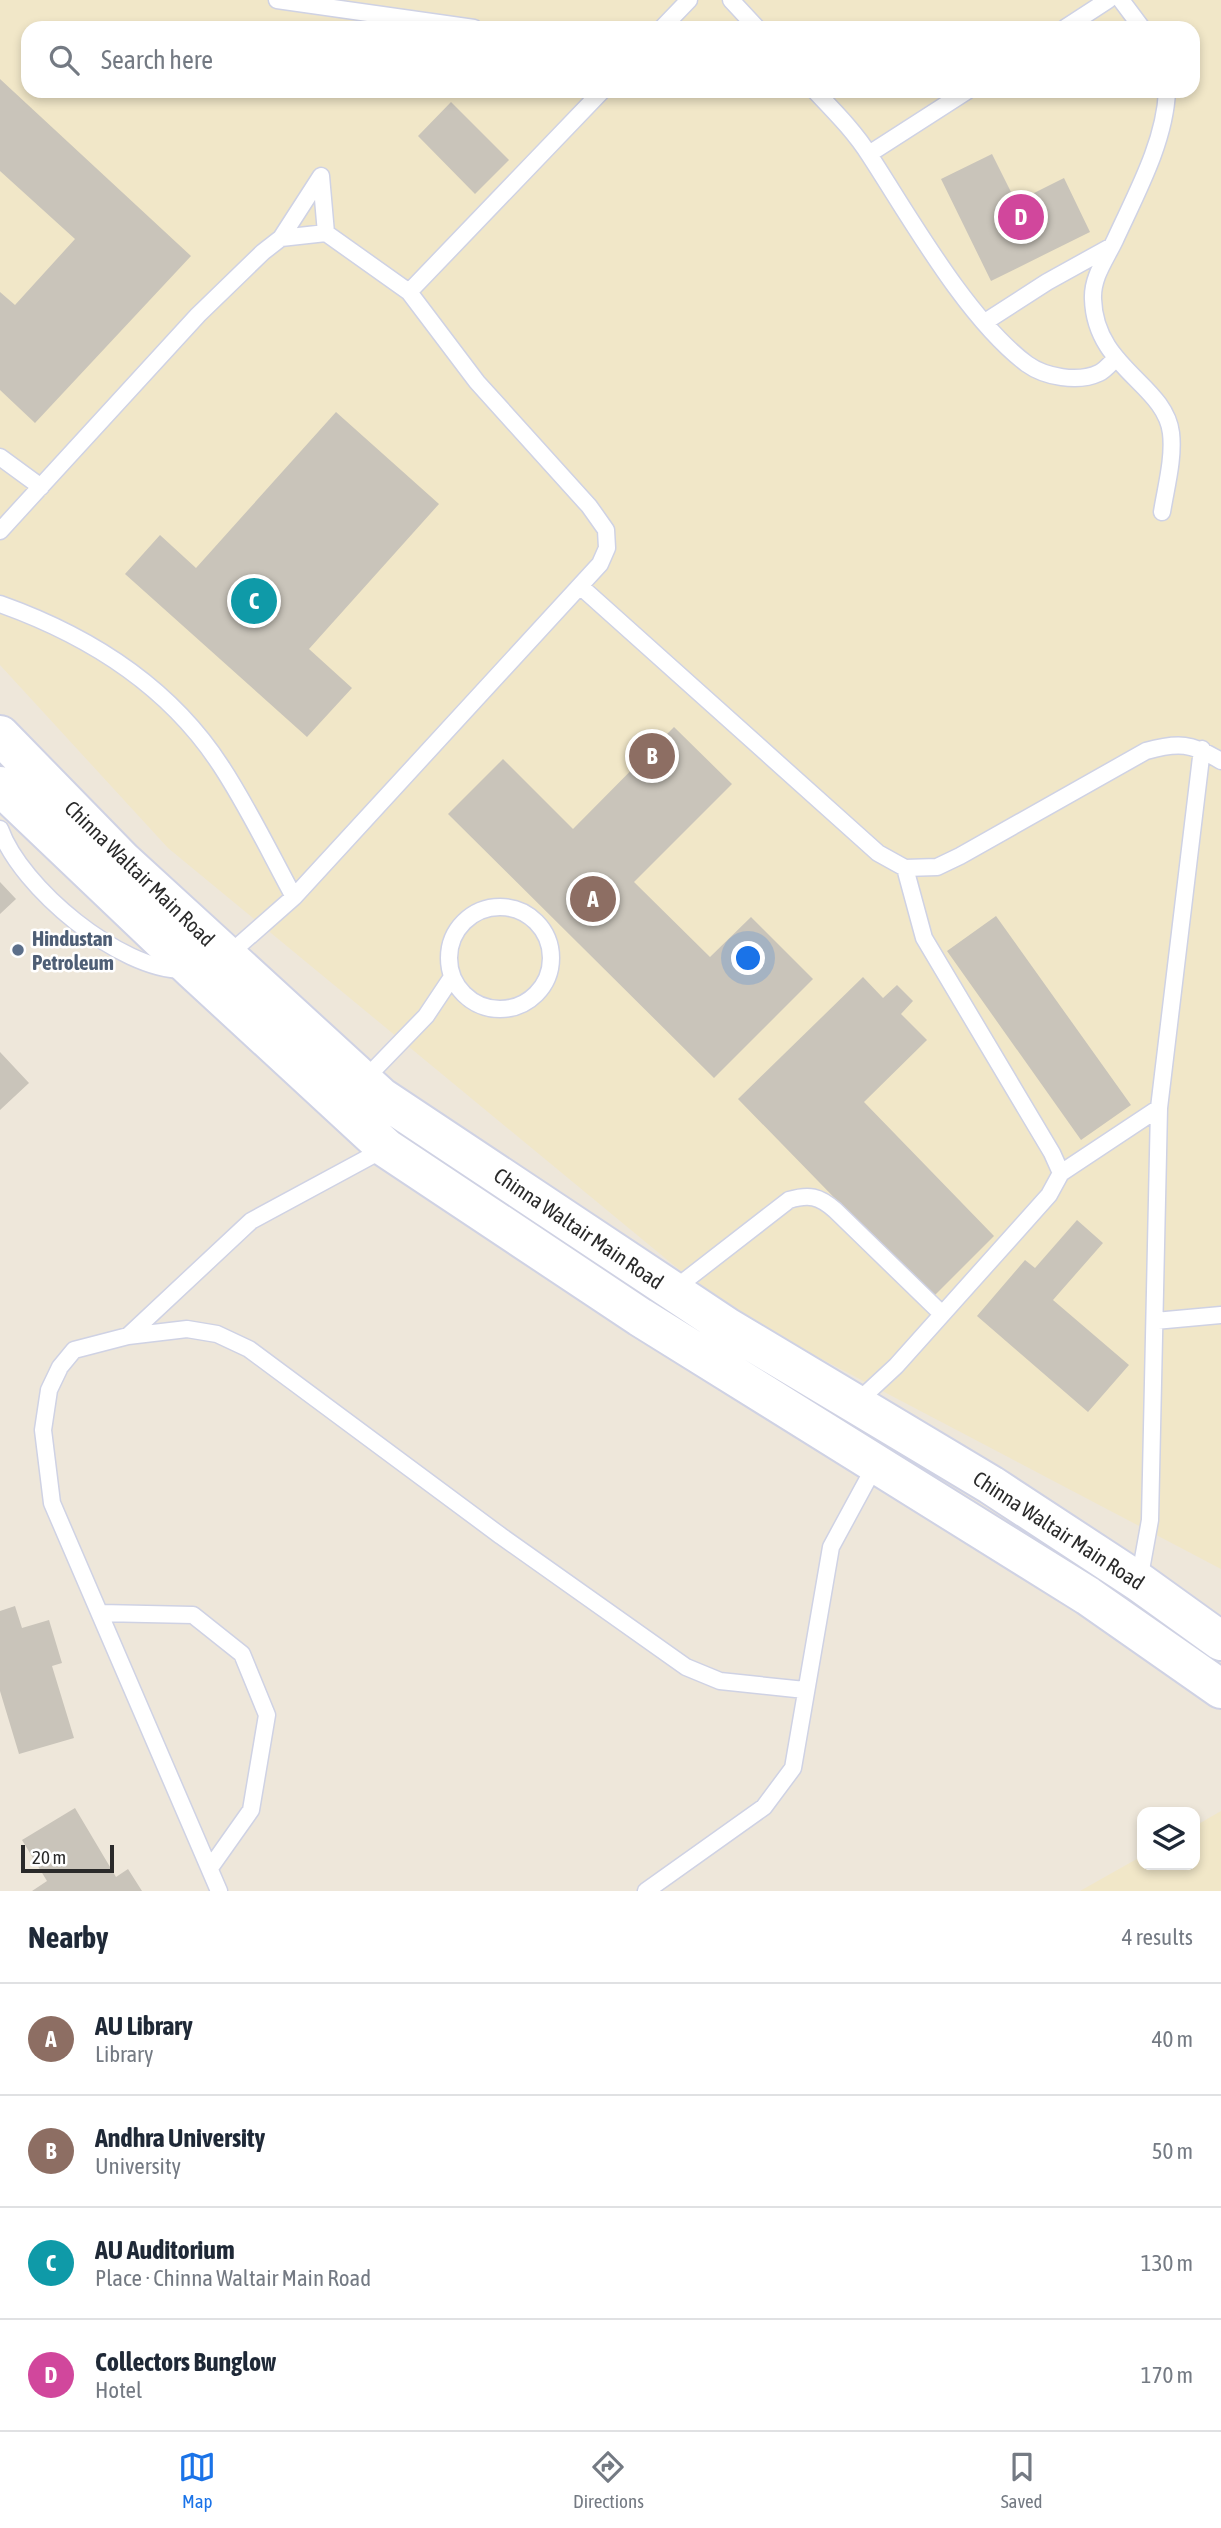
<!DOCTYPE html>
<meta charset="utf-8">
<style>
body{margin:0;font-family:"Asap Condensed",sans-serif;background:#f6f6f7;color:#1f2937}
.controls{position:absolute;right:21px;bottom:21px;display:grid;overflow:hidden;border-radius:14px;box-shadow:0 4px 10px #0003}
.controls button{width:63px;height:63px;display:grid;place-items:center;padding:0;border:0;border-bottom:2px solid #e0e1e3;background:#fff;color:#1f2937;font:35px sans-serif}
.scale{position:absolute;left:21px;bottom:18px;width:93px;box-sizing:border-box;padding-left:7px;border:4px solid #2a2a2a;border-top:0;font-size:19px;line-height:24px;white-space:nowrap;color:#2a2a2a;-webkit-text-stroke:5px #fff;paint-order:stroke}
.you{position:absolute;left:749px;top:959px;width:24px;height:24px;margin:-18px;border:5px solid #fff;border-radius:50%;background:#1a73e8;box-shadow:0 0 0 10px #1a73e833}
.badge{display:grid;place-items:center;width:46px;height:46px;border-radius:50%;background:#1a73e8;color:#fff;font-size:23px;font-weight:700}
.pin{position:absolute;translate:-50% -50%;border:4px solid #fff;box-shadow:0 2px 7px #0006}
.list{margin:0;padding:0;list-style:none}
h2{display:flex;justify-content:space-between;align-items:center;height:91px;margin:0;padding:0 28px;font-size:30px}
h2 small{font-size:23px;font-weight:400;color:#747a83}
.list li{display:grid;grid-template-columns:46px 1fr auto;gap:21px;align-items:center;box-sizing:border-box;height:112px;padding:0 28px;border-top:2px solid #e0e1e3}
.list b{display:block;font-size:26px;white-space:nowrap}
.list p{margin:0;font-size:23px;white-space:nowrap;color:#747a83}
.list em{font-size:23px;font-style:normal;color:#747a83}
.icon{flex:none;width:38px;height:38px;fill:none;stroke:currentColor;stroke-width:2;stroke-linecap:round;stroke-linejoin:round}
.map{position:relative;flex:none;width:1221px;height:1891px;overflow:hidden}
.search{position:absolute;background:#fff;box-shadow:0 4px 10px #0003;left:21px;right:21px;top:21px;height:77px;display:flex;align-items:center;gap:18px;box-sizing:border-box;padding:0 24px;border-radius:21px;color:#747a83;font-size:26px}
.sheet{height:539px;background:#fff}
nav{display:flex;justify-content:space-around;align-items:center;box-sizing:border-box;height:98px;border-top:2px solid #e0e1e3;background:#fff;font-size:19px;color:#747a83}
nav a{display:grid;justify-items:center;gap:4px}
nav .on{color:#1a73e8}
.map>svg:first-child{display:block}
.education{fill:#f1e7c8;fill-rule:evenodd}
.building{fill:#c9c4ba}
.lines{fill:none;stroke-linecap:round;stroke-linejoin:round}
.service-casing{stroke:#cfd2e4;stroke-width:19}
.tertiary-casing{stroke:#cfd2e4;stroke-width:42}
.service{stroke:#fff;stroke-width:16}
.tertiary{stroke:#fff;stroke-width:38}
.service-dot{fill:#5c6f8a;stroke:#fff;stroke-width:2.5}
.labels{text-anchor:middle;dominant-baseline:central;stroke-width:5;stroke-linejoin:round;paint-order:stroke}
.street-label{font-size:21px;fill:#2a2a2a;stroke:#fff}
.service-label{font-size:21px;font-weight:bold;fill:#4e5e75;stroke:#fff;text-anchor:start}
</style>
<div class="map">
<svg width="1221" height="1891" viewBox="0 0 1221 1891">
<rect width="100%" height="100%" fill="#eee7da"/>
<!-- education -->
<path class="education" d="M0 0H1221V1569L728 1310 168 848 0 665ZM28 28H1193V91H28Z
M1221 1811V1891H1080L1142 1856V1865H1195V1826Z"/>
<!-- building -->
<path class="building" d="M0 79 191 256 35 423 0 390V292L15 305 75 239 0 171Z
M451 102 509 160 475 194 418 136Z
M992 154 1016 202 1064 178 1090 232 991 281 941 179Z
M336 412 439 504 309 649 352 688 307 737 125 574 160 535 196 568Z
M674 727 732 784 634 882 710 957 751 917 813 979 714 1078 448 814 503 759 573 829Z
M0 882 16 899 0 914Z
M996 916 1131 1105 1081 1140 947 951Z
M863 977 883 998 897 985 913 1001 901 1014 927 1040 864 1102 994 1236 932 1298 738 1099Z
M0 1052 29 1083 0 1110Z
M1077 1220 1103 1243 1053 1300 1129 1365 1088 1412 977 1316 1025 1260 1035 1268Z
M15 1606 22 1628 49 1620 62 1663 52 1666 74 1738 19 1754 0 1691V1611Z
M75 1808 116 1877 128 1869 142 1891H32L47 1881 22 1840Z"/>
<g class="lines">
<defs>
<path id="service" d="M277 0 474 28
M731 0 757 28
M1121 0 1142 28
M662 28 689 0
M1065 28 1108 0
M815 91C835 112 855 132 870 156 911 219 967 319 1027 364 1045 377 1078 383 1099 373 1104 371 1110 364 1115 359
M869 154 967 91
M281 238 321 176 326 233
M985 322 1047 282 1112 246
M0 457 41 487
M1162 512C1166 487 1174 458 1171 433 1165 384 1095 368 1093 299 1092 277 1106 259 1115 240 1136 194 1165 142 1167 91
M0 531 198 315 263 252 281 238 326 233 409 292
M580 586 878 853 905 868
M0 604C87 635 169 686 221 766 248 807 270 853 294 897
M0 829C21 888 120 970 183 970
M449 958a51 51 0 1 1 102 0a51 51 0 1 1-102 0Z
M227 956 294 897 600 564 607 548 606 530 589 506 477 382 409 292 602 91
M363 1081 426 1016 452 977
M1061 1173 1159 1108 1202 749
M673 1290 789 1200C809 1194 819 1196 835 1210L942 1314
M1155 1321 1221 1315
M128 1336 251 1221 386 1148
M855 1404 896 1366 1049 1195 1061 1173 1052 1153 924 938 905 868 937 867 960 856 1146 751C1178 742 1192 743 1221 761
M1139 1581 1150 1520 1159 1108
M100 1613 193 1615 242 1654 267 1715 251 1810 210 1868
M219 1891 52 1503 43 1430 49 1390 60 1367 74 1350 128 1336 187 1329 217 1334 249 1349 501 1536 686 1667 720 1681 805 1690
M646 1891 764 1807 793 1768 831 1547 876 1464"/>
<path id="tertiary" d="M0 735 122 860 381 1097 727 1327 991 1485 1139 1582 1221 1641
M0 786 193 970 386 1148 640 1317 1088 1596 1221 1689"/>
</defs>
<!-- service casing -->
<use href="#service" class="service-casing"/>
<!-- tertiary casing -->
<use href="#tertiary" class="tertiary-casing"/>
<!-- service -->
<use href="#service" class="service"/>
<!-- tertiary -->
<use href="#tertiary" class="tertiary"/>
</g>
<!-- markers -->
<circle class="service-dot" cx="18" cy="950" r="7"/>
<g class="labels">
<!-- street labels -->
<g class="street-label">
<text transform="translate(140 873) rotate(44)">Chinna Waltair Main Road</text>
<text transform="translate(579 1228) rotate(34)">Chinna Waltair Main Road</text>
<text transform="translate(1059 1530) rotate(33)">Chinna Waltair Main Road</text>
</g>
<!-- service labels -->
<g class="service-label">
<text x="32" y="938">Hindustan<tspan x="32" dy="24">Petroleum</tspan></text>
</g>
</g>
</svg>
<div class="controls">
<button><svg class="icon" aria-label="layers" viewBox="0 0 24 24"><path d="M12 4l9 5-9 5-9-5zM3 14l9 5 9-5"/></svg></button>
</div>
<div class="scale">20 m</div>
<div class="you"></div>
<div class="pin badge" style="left:593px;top:899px;background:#8d6e63">A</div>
<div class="pin badge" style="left:652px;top:756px;background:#8d6e63">B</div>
<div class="pin badge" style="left:254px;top:601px;background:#0f9aa8">C</div>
<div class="pin badge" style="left:1021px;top:217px;background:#d1479c">D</div>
<div class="search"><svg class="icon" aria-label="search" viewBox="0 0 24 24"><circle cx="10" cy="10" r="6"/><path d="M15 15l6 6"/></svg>Search here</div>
</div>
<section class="sheet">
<h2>Nearby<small>4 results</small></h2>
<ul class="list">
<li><span class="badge" style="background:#8d6e63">A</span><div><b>AU Library</b><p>Library</p></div><em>40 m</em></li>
<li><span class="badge" style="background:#8d6e63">B</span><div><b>Andhra University</b><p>University</p></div><em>50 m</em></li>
<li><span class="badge" style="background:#0f9aa8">C</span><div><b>AU Auditorium</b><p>Place · Chinna Waltair Main Road</p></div><em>130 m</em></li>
<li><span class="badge" style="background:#d1479c">D</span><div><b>Collectors Bunglow</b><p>Hotel</p></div><em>170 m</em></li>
</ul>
</section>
<nav>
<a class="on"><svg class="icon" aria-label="map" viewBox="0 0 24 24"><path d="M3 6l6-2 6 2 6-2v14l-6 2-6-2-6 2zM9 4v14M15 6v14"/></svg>Map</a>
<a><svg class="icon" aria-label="directions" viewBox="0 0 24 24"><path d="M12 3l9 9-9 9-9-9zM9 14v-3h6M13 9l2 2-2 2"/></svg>Directions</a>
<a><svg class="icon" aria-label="saved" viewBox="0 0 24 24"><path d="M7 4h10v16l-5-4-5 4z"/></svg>Saved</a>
</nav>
